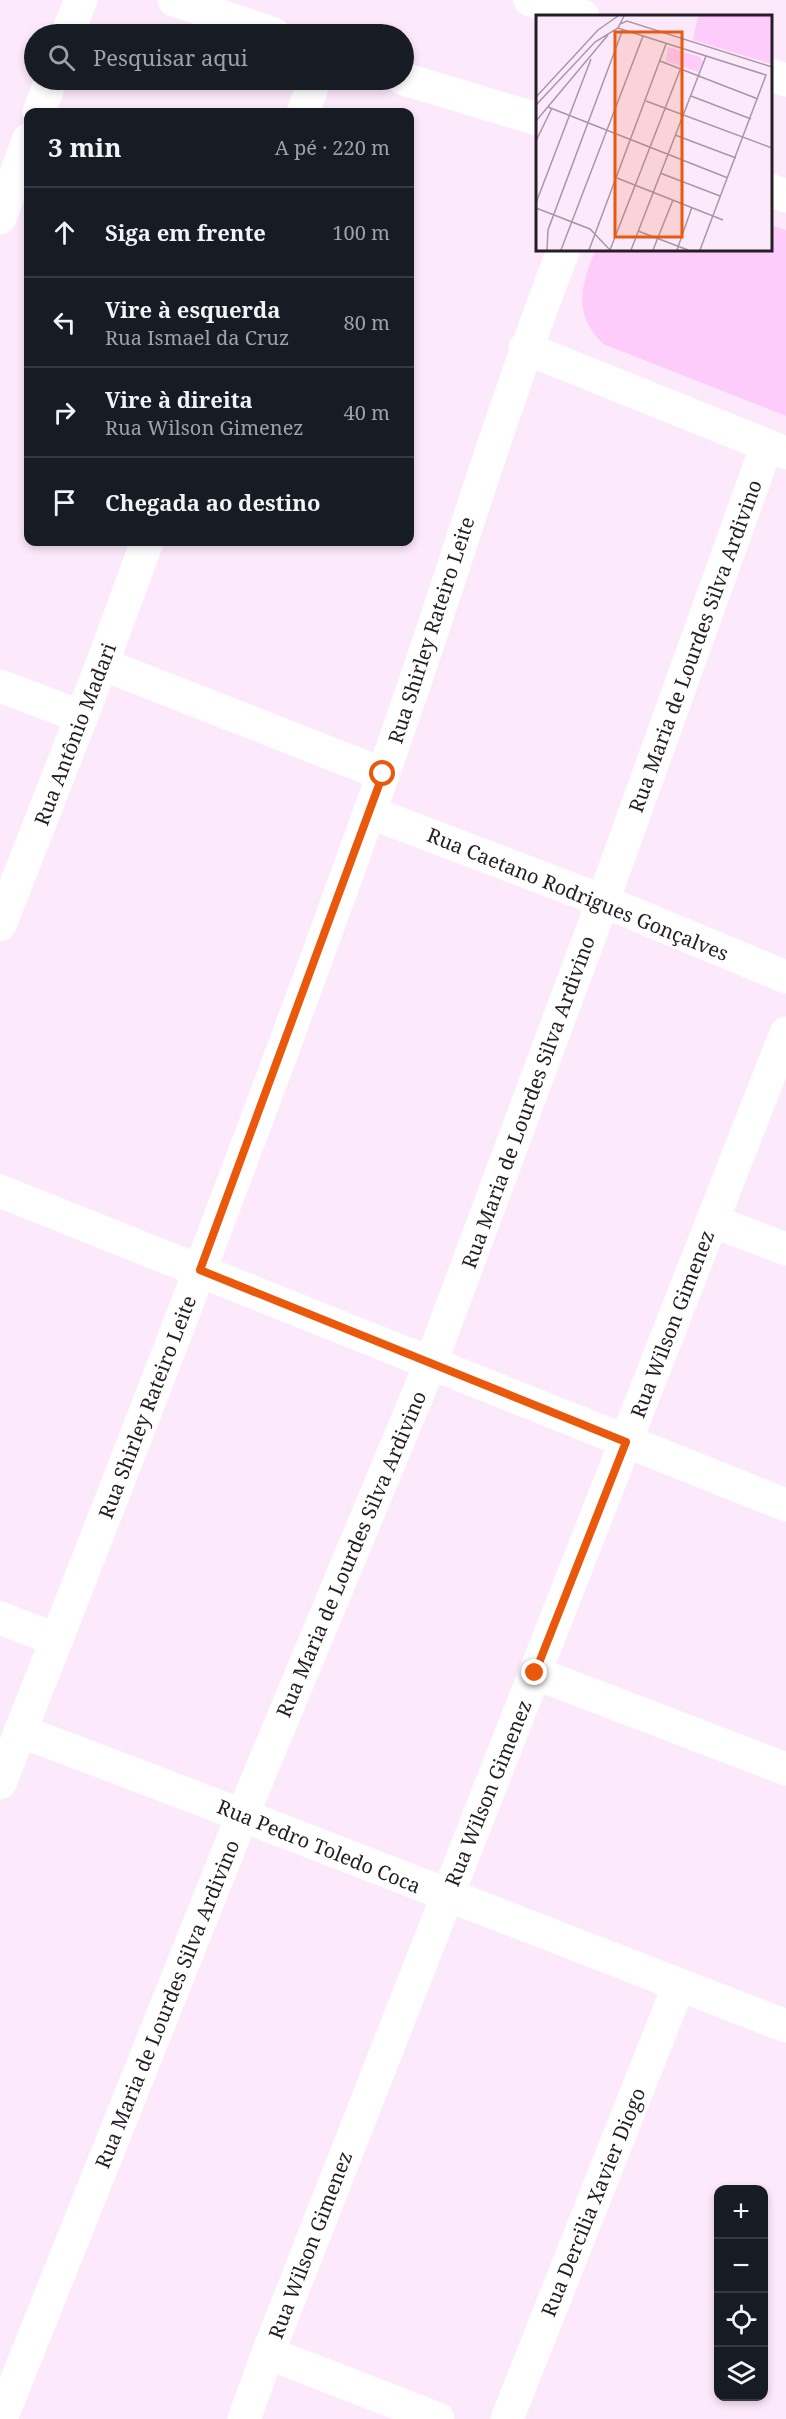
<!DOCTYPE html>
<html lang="pt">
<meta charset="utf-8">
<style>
body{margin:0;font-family:"Noto Serif",serif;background:#242831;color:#f1f3f6}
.controls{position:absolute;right:18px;bottom:18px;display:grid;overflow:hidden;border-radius:12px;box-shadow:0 3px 9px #0003}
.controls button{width:54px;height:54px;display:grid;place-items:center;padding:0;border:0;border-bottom:2px solid #363941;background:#171b24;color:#f1f3f6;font:30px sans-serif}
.stop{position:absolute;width:18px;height:18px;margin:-14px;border:4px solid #ea580c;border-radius:50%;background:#fff}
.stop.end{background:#ea580c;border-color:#fff;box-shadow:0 2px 6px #0008}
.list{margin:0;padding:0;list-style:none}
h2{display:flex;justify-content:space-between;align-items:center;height:78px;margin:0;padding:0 24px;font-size:26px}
h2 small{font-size:20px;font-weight:400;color:#9ea1a6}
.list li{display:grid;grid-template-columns:39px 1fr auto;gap:18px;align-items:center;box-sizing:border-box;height:90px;padding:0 24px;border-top:2px solid #363941}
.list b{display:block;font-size:22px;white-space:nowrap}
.list p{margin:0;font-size:20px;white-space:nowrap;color:#9ea1a6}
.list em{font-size:20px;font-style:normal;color:#9ea1a6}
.icon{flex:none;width:33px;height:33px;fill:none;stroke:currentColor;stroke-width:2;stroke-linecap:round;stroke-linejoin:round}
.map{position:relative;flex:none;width:786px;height:2419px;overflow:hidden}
.search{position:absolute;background:#171b24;box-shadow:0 3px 9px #0003;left:24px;top:24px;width:390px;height:66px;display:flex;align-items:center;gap:15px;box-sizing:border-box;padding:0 21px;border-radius:33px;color:#9ea1a6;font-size:22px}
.panel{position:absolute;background:#171b24;box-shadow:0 3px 9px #0003;left:24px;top:108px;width:390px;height:438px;border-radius:12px}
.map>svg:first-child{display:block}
.green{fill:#feccfb}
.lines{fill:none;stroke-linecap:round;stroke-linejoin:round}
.minor{stroke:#fff;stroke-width:33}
.route{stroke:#ea580c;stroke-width:8}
.labels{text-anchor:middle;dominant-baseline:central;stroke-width:4.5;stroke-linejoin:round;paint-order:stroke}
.street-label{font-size:20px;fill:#251e25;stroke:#fff}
.inset-road{fill:none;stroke:#a798a6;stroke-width:1.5}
.view{fill:#e8590c;fill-opacity:0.15;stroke:#e8590c;stroke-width:3}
.inset-edge{fill:none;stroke:#251e25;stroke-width:3}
</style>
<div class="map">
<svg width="786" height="2419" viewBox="0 0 786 2419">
<rect width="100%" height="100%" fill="#fde9fc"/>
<!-- green -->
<path class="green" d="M770 225 786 230V416L603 344C572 313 581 285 596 249H770Z"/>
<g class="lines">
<!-- minor -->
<path class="minor" d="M174 0 274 34
M530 0 583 16
M67 34 81 0
M770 75 786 80
M404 79 537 119
M39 112 51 80
M303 112 315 80
M770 190 786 196
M0 218 28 140
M525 348 786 453
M102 664 383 774
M0 686 82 717
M369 812 603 901 786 977
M0 925 102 664 147 542
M0 1191 786 1505
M712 1221 786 1249
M0 1618 57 1640
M535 1673 786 1769
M20 1731C277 1827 531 1928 786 2026
M0 1783C132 1449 262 1115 382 777 445 602 496 423 564 249
M268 2353 438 2419
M1 2419 243 1814 430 1365 603 901 767 445
M244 2419 268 2353 786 1033
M507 2419 679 1985"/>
</g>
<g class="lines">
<!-- route -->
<path class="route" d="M383 774 200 1270 626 1442 535 1673"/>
</g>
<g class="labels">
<!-- street labels -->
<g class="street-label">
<text transform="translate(431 630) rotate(-72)">Rua Shirley Rateiro Leite</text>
<text transform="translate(695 646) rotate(-70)">Rua Maria de Lourdes Silva Ardivino</text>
<text transform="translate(75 734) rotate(-69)">Rua Antônio Madari</text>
<text transform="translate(578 894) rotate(22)">Rua Caetano Rodrigues Gonçalves</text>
<text transform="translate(528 1102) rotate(-70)">Rua Maria de Lourdes Silva Ardivino</text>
<text transform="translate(672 1324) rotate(-69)">Rua Wilson Gimenez</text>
<text transform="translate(147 1407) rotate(-69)">Rua Shirley Rateiro Leite</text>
<text transform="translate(351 1554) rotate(-67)">Rua Maria de Lourdes Silva Ardivino</text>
<text transform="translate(488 1793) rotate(-68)">Rua Wilson Gimenez</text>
<text transform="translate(319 1846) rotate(22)">Rua Pedro Toledo Coca</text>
<text transform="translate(167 2004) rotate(-68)">Rua Maria de Lourdes Silva Ardivino</text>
<text transform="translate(593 2202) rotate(-68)">Rua Dercilia Xavier Diogo</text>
<text transform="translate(310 2245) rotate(-69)">Rua Wilson Gimenez</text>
</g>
</g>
<!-- overview -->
<g transform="translate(536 15)">
<rect width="236" height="236" fill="#fde9fc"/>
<path d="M162 1H235V49L157 25ZM132 32 164 42 167 47 162 57 130 46Z" fill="#feccfb"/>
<path class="inset-road" d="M84 9 91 6 236 52M82 13 230 60 164 235M124 46 222 84M155 81 215 104M0 82 62 15 82 1M110 86 236 133M0 90 59 27 82 13 88 1M12 92 192 163M0 106 72 20M139 120 200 143M0 126 16 93M124 158 184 181M81 163 187 205M0 188 55 44M0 193 54 214 74 235M102 216 152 235M11 235 12 215 87 14M25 235 107 21M53 235 130 29M74 235 144 55M95 235 170 41M117 235 137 185M141 235 156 192"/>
<path class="view" d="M79 17H146V222H79Z"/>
<rect width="236" height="236" class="inset-edge"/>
</g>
</svg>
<div class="controls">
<button>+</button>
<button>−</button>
<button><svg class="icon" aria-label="locate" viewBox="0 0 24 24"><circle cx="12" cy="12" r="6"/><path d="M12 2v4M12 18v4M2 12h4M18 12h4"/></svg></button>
<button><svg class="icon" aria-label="layers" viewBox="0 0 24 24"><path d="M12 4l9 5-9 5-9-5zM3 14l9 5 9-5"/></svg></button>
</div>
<div class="stop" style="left:383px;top:774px"></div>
<div class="stop end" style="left:535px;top:1673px"></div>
<div class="search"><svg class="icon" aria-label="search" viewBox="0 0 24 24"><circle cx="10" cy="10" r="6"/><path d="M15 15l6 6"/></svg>Pesquisar aqui</div>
<section class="panel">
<h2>3 min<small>A pé · 220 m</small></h2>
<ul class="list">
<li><svg class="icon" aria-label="ahead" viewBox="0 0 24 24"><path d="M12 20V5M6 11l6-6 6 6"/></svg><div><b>Siga em frente</b></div><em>100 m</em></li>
<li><svg class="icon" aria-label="left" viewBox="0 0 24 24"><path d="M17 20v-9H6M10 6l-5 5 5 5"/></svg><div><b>Vire à esquerda</b><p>Rua Ismael da Cruz</p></div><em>80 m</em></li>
<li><svg class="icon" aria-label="right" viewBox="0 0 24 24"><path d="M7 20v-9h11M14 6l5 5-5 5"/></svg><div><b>Vire à direita</b><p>Rua Wilson Gimenez</p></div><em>40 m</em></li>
<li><svg class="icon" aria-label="arrive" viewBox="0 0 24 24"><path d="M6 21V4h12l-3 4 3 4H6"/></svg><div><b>Chegada ao destino</b></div></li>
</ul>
</section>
</div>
